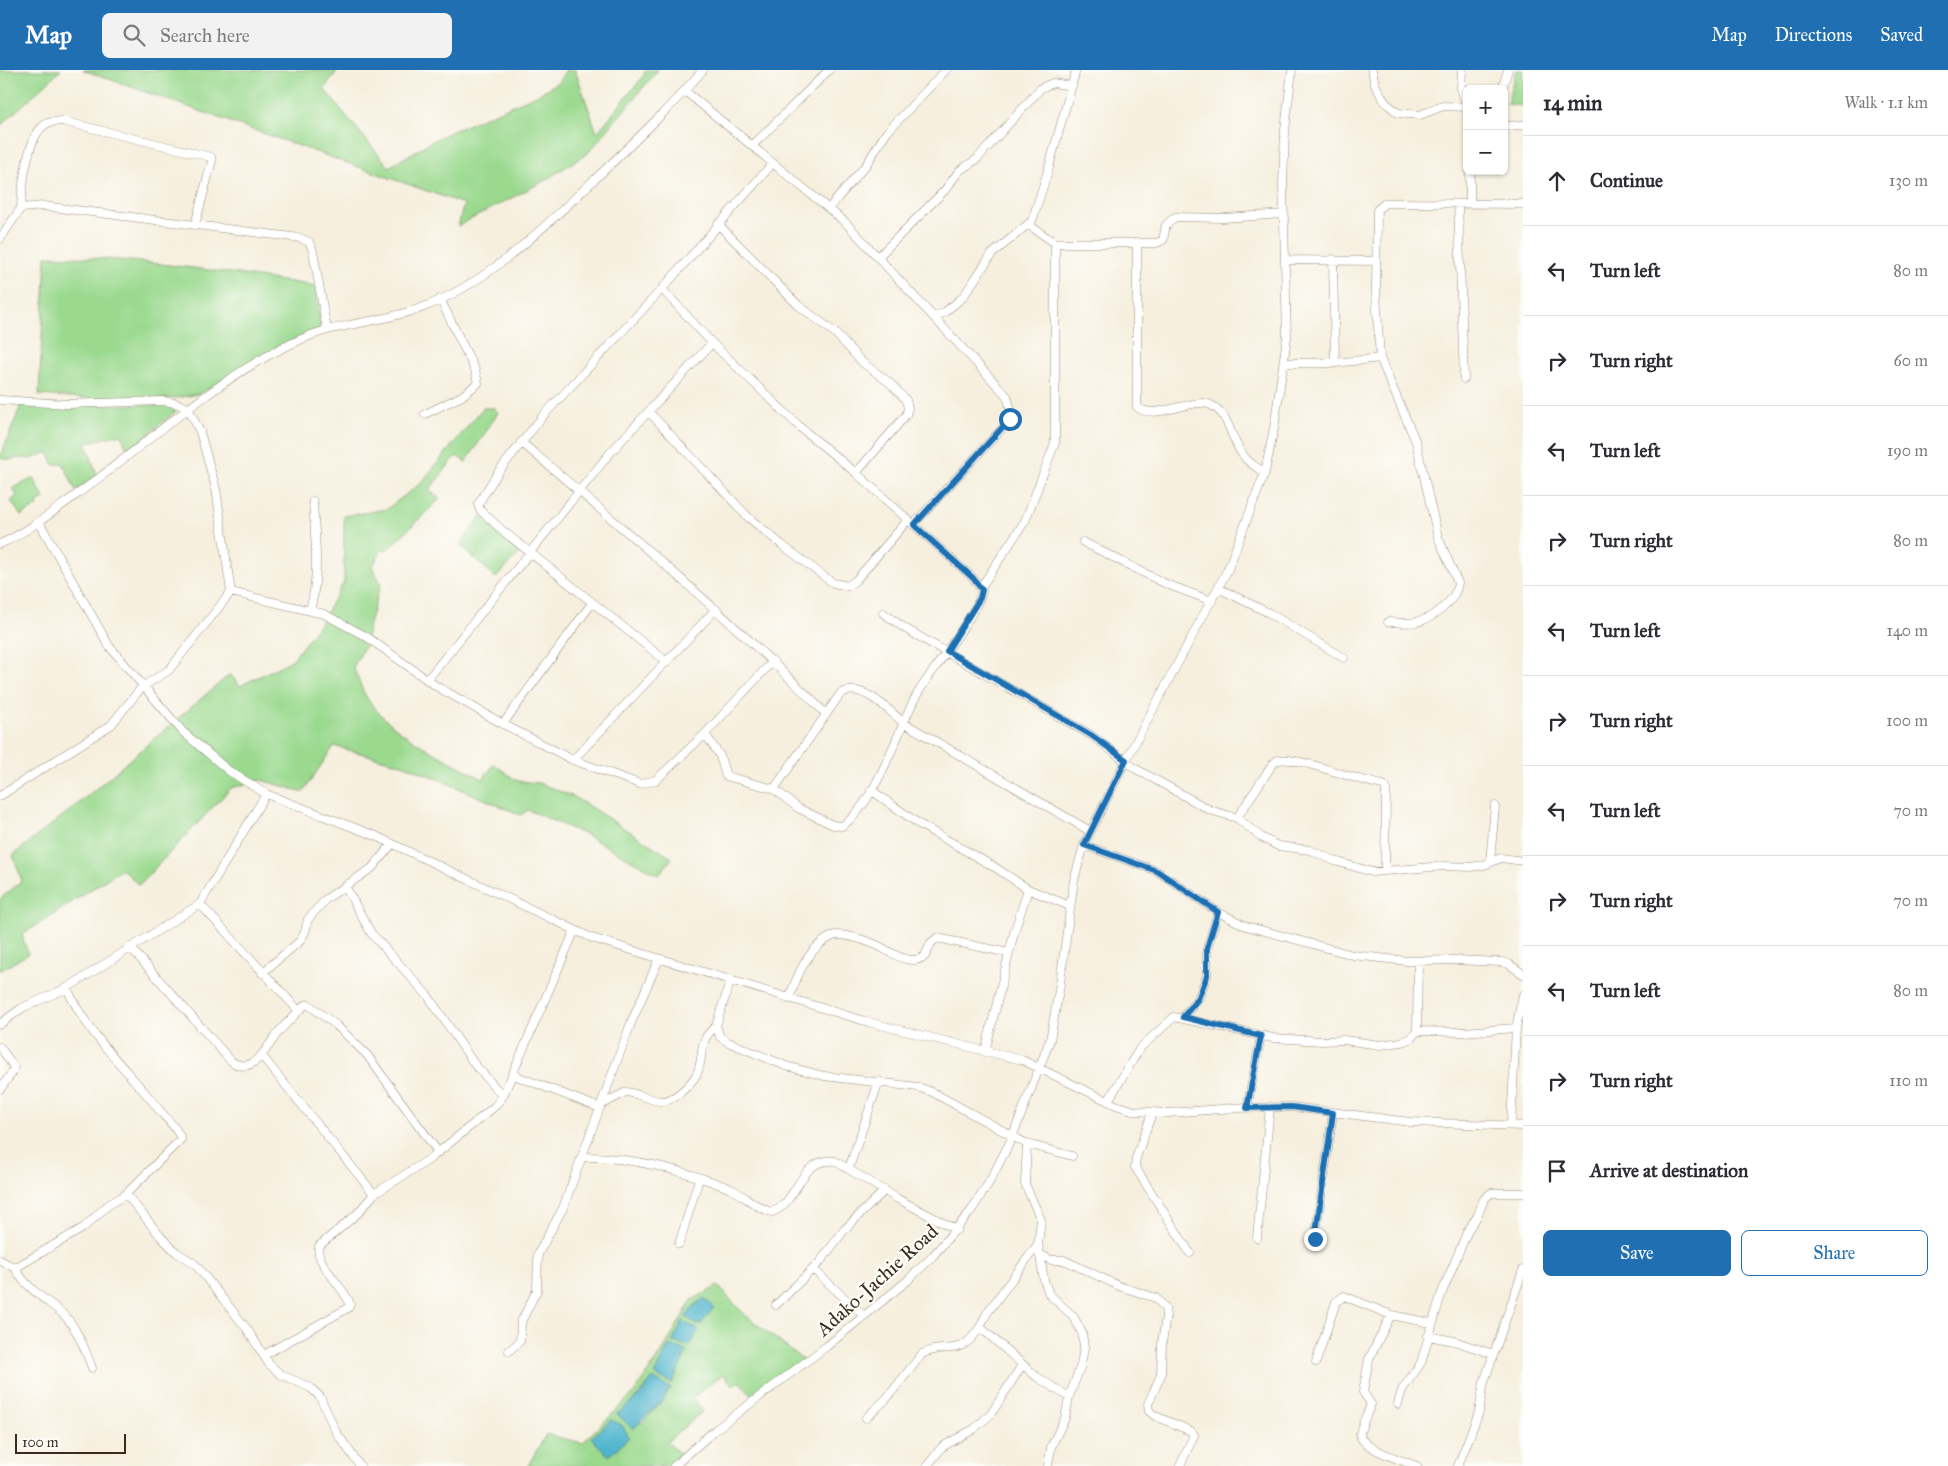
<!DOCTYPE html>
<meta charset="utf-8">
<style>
body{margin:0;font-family:"IM FELL Great Primer",serif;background:#f2f2f3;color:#2b2b33}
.controls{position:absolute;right:15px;top:15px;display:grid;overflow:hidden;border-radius:8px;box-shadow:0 1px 4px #0004}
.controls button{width:45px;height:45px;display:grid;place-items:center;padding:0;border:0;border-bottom:1px solid #e1e1e2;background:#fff;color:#2b2b33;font:25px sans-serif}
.scale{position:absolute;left:15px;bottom:12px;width:111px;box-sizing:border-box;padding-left:5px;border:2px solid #3b2a1e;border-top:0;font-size:14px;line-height:18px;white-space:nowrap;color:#3b2a1e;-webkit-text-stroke:4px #fdfcf7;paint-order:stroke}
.stop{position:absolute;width:15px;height:15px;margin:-11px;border:4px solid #1f6fb2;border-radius:50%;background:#fff}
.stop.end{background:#1f6fb2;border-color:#fff;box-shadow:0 1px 5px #0008}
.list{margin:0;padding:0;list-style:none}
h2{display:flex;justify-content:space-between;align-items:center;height:65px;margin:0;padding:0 20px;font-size:21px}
h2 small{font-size:16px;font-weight:400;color:#7c7c81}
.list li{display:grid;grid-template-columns:32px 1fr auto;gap:15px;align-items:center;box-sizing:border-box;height:90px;padding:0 20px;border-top:1px solid #e1e1e2}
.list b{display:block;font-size:19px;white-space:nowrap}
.list em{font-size:16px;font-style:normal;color:#7c7c81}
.actions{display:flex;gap:10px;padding:15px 20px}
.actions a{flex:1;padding:11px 0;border:1px solid #1f6fb2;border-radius:8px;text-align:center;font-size:18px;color:#1f6fb2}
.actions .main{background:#1f6fb2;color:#fff}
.icon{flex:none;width:28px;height:28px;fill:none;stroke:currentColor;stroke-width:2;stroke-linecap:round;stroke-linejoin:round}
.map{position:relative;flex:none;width:1523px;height:1396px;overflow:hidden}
header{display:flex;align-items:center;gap:30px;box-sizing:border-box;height:70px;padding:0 25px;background:#1f6fb2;color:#fff}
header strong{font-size:24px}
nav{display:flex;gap:28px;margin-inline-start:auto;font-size:18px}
.search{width:350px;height:45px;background:#f2f2f3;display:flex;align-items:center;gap:12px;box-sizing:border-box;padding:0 18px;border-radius:8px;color:#7c7c81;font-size:19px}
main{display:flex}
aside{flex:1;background:#fff}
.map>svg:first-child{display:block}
.green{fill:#9ad98e;stroke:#6a8256;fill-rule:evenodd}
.water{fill:#50b5ce;stroke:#467076}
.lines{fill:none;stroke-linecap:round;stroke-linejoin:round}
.minor-casing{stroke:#988c7e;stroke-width:9}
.minor{stroke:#fff;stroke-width:8}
.route{stroke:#1f6fb2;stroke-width:6}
.labels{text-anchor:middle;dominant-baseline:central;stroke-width:5;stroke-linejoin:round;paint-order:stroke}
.street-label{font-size:20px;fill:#3b2a1e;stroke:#fdfcf7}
</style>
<header>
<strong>Map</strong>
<div class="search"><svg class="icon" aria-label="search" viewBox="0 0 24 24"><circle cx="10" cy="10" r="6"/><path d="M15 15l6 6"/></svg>Search here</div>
<nav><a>Map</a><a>Directions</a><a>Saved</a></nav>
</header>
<main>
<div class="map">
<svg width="1523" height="1396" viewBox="0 0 1523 1396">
<rect width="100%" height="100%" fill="#fdfcf7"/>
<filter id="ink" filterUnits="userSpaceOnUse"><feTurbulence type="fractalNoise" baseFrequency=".02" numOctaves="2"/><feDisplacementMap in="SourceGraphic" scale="10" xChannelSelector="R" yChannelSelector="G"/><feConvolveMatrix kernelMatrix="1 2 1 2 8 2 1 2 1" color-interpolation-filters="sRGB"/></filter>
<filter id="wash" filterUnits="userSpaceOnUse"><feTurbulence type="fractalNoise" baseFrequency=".0096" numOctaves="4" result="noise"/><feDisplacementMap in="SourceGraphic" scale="20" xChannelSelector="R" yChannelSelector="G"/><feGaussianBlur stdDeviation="1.12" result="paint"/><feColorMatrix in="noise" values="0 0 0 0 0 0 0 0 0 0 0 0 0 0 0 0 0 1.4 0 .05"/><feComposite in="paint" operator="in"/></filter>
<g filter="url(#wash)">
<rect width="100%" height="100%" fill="#f6efde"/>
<!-- green -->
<path class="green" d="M0 0H61L0 56Z
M83 0H338L324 19 389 97 439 67 539 24 558 12 566 0H575L597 63 642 8 646 0H658L588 83 544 111 458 156 464 134Z
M1516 0H1523V36L1507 34Z
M46 186C137 188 226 202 316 216L321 258 278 276 201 323C154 336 87 328 39 325Z
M21 335H167L176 341 128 381 121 364 86 373 97 405 76 421 63 393 54 395 48 382 31 389C19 386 10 392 0 388Z
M483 338H494L498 343 466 392 456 386 429 420 440 429 387 480H382L372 497 381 513 368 557 366 574 353 597C358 608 363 624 371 634 397 667 447 689 483 709L494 694 517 711 539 713 574 727 672 788 659 805 586 765 528 740 521 745 405 695 334 676 303 722 261 710 231 718 139 815 122 799 22 865 28 884 0 901V829L22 811 13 785 78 734 230 604 240 616 292 590 319 555 344 512V446L387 439 421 413Z
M34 408 44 429 37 433 38 436 21 446 11 431 17 426 13 418Z
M481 446 523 479 496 508 460 475Z
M718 1216 744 1244 804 1291 754 1328 739 1311 733 1316 723 1304 692 1328 703 1341 667 1372 681 1385 669 1396H528L546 1364 582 1373 635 1322 663 1280 692 1230ZM699 1231 714 1237 707 1245 686 1247ZM653 1309 670 1318 664 1329 641 1354 631 1333Z"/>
<!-- water -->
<path class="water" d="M704 1228 714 1237 701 1254 697 1255 686 1247 693 1237Z
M683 1251 698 1260 690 1276 672 1272Z
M669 1275 687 1281 672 1313 654 1305Z
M653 1308 670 1318 664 1329 633 1359 617 1344 640 1325Z
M611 1350 622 1355 629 1367 609 1386 591 1368Z"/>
</g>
<g filter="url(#ink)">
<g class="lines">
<defs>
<path id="minor" d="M1372 0 1375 15 1385 32 1398 43 1420 45 1443 36 1467 37
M1462 0 1461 18 1467 38
M1502 19 1508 0
M685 21 846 153 1007 326 1011 341 1008 352 913 455
M1504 56 1523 55
M752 76 829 0
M1470 101V133
M1458 134 1464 309
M21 138C22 117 27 65 46 54 50 51 57 52 62 51L211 87 212 91 195 155
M829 138 866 95 886 63 946 0
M718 154 798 235 834 262 863 293 890 313 906 330 908 338 906 345 856 403
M1029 155 1055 173H1157L1163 170 1166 155 1175 147 1223 148 1284 144
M0 169 21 138 43 136 300 168 309 172 313 181 327 260
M1137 172V337C1156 352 1194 326 1211 335 1237 348 1226 385 1265 402
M878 187 945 120 959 101 977 89 1041 18 1053 13 1072 16
M1333 189 1335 293
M1285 190 1376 191
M662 219 712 273 801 358 856 403 973 508 982 520C981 533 955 570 946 582 936 598 923 613 914 630 896 666 875 734 842 756L833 755 798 738 774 719 726 706 720 686 705 664
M934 247 945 242 963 227 992 184 1032 151 1047 104 1076 0
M1284 293H1335L1380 288
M0 330 67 334 163 331 175 333 188 338 200 362 216 419 231 522 169 600 142 617 111 655 0 726
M649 342 749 448 782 475 833 513 848 516 856 510 908 450
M425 344 462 326 478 313 475 300 440 229
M521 372C625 460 730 548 826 644
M39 452 109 576 183 662 229 701 266 724 376 766 592 868 868 952 1022 990 1116 1035 1135 1041 1168 1043 1234 1038 1292 1037 1410 1052 1523 1056
M1083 472 1166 514 1212 531
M0 474C28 462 52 442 76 425 140 379 199 324 269 285 286 276 309 264 328 260 359 252 391 249 421 238 489 213 542 159 594 110 631 75 669 39 703 0
M981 517 1025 451 1055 373V173
M1218 518 1269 543 1344 588
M231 522 324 544 367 567 436 616 503 654 573 690 640 714 656 710 705 664 773 591
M310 540C320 504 315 468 313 431
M883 543 906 559 1091 665 1136 699 1210 740 1237 748 1261 767 1278 776 1310 780 1335 791 1372 802 1444 796 1470 797 1484 795 1501 788 1523 791
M1388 552C1397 552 1408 554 1416 552 1433 549 1456 531 1458 513L1438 467 1416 372 1380 288 1376 223 1377 140 1385 133H1391L1523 134
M667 592 503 461 480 440 478 434 499 401 543 346 662 219 773 93
M427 610 610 383 712 273
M503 654 592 533
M573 690 716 539
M774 719 841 623C863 612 888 640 904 653L1090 761
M871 720 919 754 996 798 1028 819 1070 836
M1237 748 1272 695C1274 693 1276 691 1278 690 1298 686 1357 711 1383 715L1386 718 1385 800
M1084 775 1157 801 1218 842 1246 856 1353 885 1407 891 1455 890 1501 892 1509 894 1523 904
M1490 792 1495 736
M345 816 371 863 428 926 475 995 503 1026
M200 834 299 941
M130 877 231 991C253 1007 266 978 277 964 286 953 295 945 305 935H309L336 955 367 985 438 1082
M262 903 300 871 305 862 308 849 326 829 372 798 392 774
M731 909 716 956 720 967 728 972 786 996 824 1006 918 1017 932 1022 1027 1074 1025 1114 1041 1150 1038 1174 1044 1210 1049 1224 1073 1246 1078 1255 1082 1263 1084 1277 1081 1295 1069 1327 1065 1348 1051 1377 1048 1396
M789 929C797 905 809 875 835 865 849 865 862 869 874 874 890 880 908 898 925 886L931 873 937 868 1009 883
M1183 947 1198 929 1207 906V879L1218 842
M0 954 22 938 67 918 200 834 266 724
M1417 961 1463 962 1516 958
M0 977 14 997 12 1003 0 1019
M985 982 1014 863 1028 819
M262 986 374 1124
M514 1005 600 1038
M1108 1031 1140 978 1174 947 1273 968 1322 971 1344 970 1380 975 1401 972 1410 969 1417 961 1418 891
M601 1035 626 1022C639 1023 652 1032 664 1031 676 1029 694 1012 698 1001 705 982 697 972 716 956
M1247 1038 1261 966
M1152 1043 1136 1088 1135 1097 1190 1183
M1511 1055 1516 958 1523 925
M1027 1074 1072 1086
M582 1087C628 1086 686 1101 729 1118 745 1125 755 1138 772 1142 799 1133 798 1087 835 1091L898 1129 957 1160
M849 1098 879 1011
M126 1124 161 1167 176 1182 195 1194 247 1259 269 1294 280 1304 311 1318 320 1327 336 1362 360 1396
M1257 1168 1270 1037
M1315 1169 1333 1043
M679 1174 699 1109
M1038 1174 987 1243 980 1257 1037 1307 1069 1327
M1039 1184 1051 1190H1064L1119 1216 1156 1228 1165 1238 1166 1246 1162 1273 1161 1305 1148 1334 1149 1341 1155 1346 1191 1361 1194 1365 1180 1396
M0 1190 15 1198 83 1158 107 1136 126 1124 181 1069C178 1059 167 1049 160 1041 129 1001 87 965 67 918
M15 1198C27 1220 48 1230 65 1246 77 1259 86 1281 92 1298
M813 1199 864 1246
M776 1235 820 1192 845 1159 885 1120
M1428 1266 1454 1271 1493 1284
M509 1281 520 1271 521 1252 537 1220 538 1184 563 1138 631 953 659 889
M264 1285 348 1238 350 1234C345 1218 313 1191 319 1176L357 1144 374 1124 430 1089 494 1037 503 1026 575 860
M1316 1292 1336 1232 1344 1226 1391 1245
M1398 1334 1402 1320 1421 1293 1441 1225 1468 1160 1478 1145 1484 1129 1491 1123H1523
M866 1348 887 1328 922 1284C948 1271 959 1290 980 1257
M674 1396 715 1360 827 1276 907 1211 932 1187 971 1141 990 1111 1012 1068 1050 970 1059 920 1074 810 1084 775 1126 690 1228 499 1265 402 1274 358 1287 267 1283 114 1285 60 1292 0
M927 1396 942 1377 974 1359 991 1344 1022 1295
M1417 1396C1406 1392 1360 1378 1360 1364 1361 1355 1368 1343 1371 1334L1363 1322 1369 1289 1391 1245 1431 1253
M1458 1396 1479 1342 1484 1312 1523 1200"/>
</defs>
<!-- minor casing -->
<use href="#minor" class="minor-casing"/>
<!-- minor -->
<use href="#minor" class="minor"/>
</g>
</g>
<g class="lines" filter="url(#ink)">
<!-- route -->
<path class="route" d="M1010 349 914 455 973 508 982 520 980 528 947 581 1091 665 1126 690 1084 775 1157 801 1218 842 1207 878V906L1198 929 1183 947 1261 966 1247 1038 1292 1037 1333 1043 1315 1169"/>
</g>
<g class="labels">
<!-- street labels -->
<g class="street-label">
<text transform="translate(877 1210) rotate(-42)">Adako-Jachie Road</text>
</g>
</g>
</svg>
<div class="controls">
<button>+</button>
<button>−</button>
</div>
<div class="scale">100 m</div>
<div class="stop" style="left:1010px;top:349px"></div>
<div class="stop end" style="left:1315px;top:1169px"></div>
</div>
<aside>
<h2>14 min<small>Walk · 1.1 km</small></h2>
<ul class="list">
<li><svg class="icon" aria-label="ahead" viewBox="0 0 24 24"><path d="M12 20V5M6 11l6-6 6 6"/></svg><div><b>Continue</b></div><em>130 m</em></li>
<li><svg class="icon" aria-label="left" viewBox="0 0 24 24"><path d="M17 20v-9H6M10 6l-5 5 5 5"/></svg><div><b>Turn left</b></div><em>80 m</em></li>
<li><svg class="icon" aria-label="right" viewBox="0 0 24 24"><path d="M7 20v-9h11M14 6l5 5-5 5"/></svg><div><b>Turn right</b></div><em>60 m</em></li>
<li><svg class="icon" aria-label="left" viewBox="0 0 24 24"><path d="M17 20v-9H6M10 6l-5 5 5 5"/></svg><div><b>Turn left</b></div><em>190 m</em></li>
<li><svg class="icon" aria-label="right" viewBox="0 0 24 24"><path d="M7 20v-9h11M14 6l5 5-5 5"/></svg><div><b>Turn right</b></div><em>80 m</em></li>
<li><svg class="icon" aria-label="left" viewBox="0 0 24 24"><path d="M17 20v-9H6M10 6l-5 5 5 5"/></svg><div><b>Turn left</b></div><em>140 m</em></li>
<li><svg class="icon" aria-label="right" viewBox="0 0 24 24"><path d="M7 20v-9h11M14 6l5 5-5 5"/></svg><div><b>Turn right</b></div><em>100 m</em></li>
<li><svg class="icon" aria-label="left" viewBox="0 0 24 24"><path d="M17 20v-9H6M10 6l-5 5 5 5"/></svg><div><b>Turn left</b></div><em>70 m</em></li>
<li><svg class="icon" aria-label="right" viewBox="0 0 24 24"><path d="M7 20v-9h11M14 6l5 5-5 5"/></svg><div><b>Turn right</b></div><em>70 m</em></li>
<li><svg class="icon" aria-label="left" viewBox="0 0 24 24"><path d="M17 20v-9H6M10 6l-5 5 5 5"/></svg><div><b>Turn left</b></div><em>80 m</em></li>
<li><svg class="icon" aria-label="right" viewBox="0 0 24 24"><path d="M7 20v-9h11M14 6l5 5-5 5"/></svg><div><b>Turn right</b></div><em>110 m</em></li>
<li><svg class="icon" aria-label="arrive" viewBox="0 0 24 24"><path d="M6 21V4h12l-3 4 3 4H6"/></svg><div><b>Arrive at destination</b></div></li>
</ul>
<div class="actions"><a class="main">Save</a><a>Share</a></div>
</aside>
</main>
